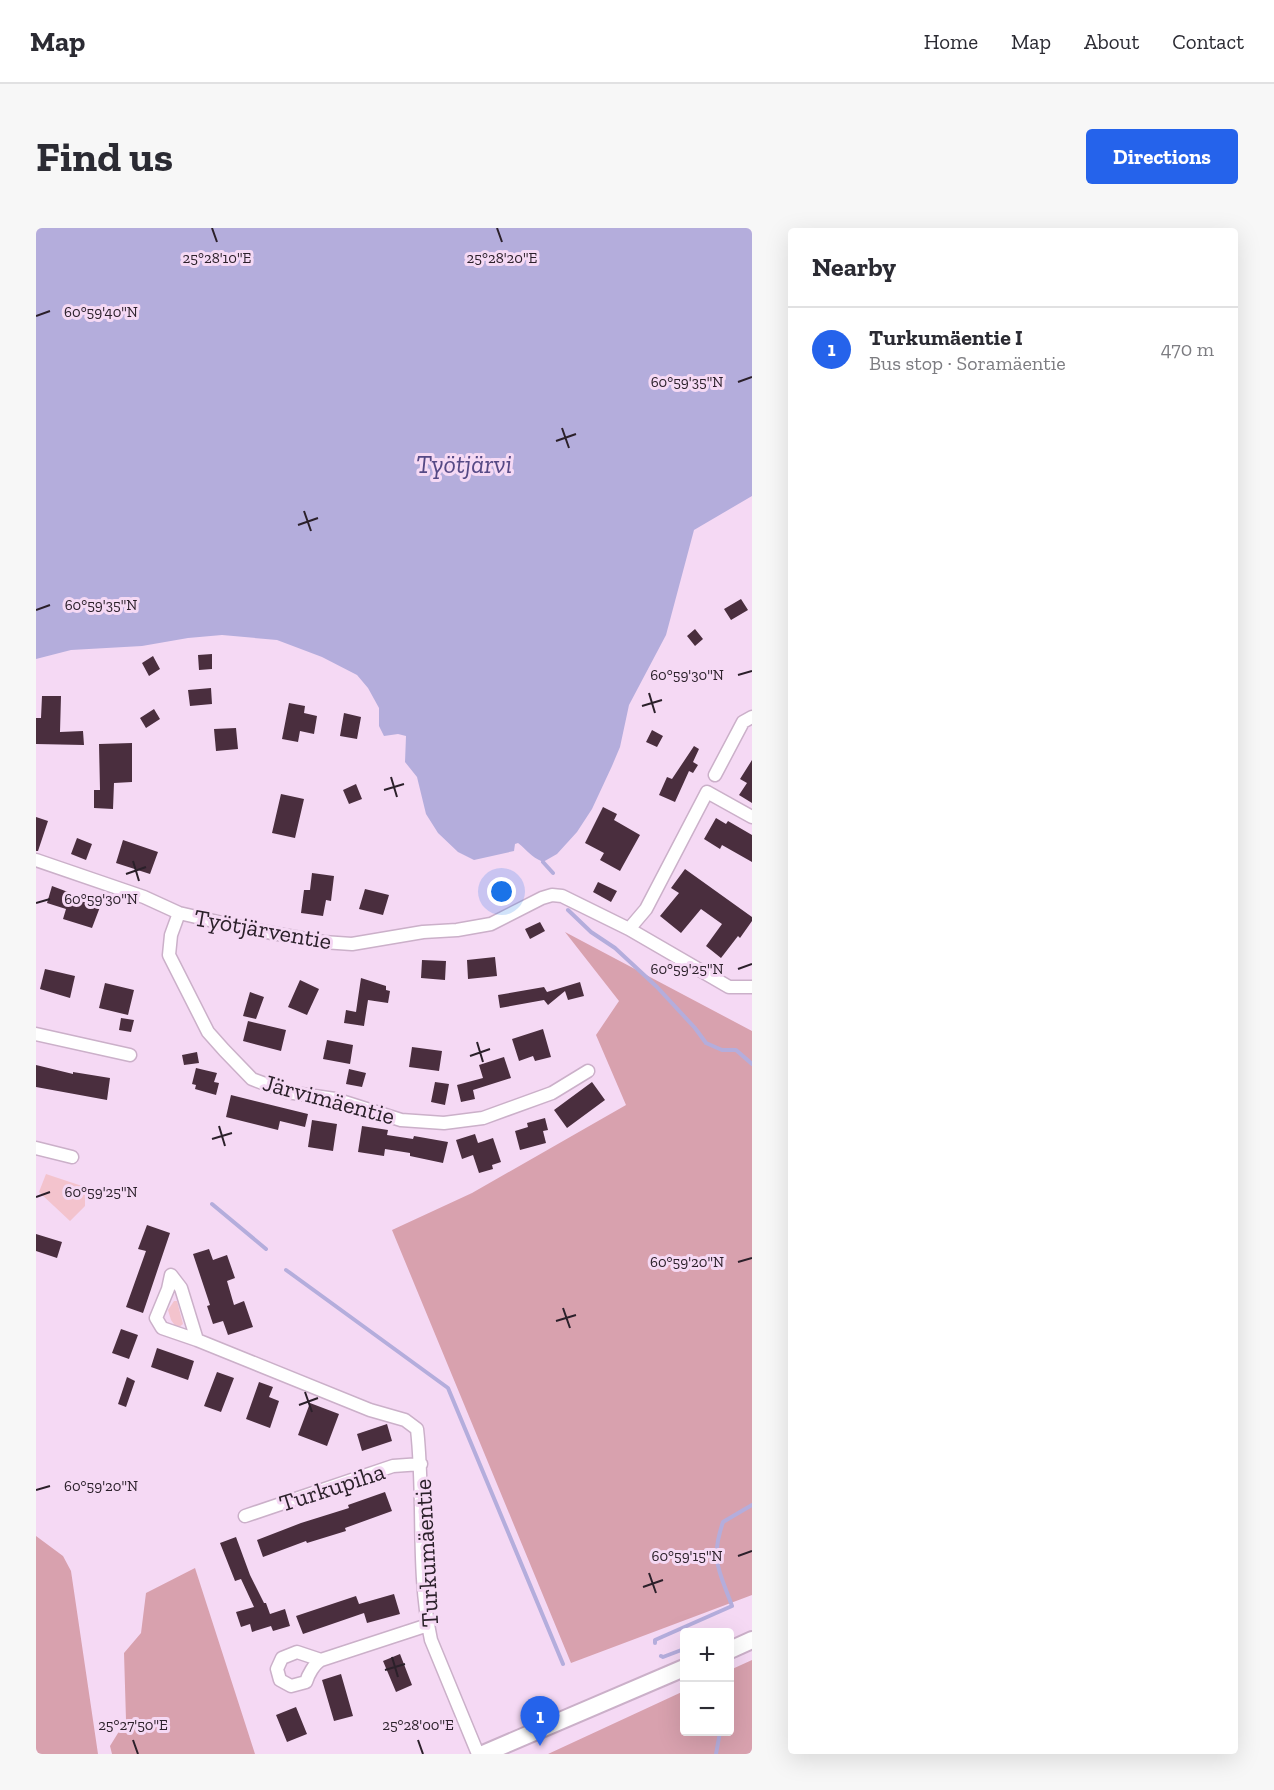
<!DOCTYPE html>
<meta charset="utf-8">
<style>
body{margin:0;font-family:"Zilla Slab",serif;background:#f7f7f7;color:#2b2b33}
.controls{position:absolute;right:18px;bottom:18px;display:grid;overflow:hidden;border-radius:6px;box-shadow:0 6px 24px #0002}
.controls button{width:54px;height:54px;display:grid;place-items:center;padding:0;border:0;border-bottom:2px solid #e1e1e2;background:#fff;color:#2b2b33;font:30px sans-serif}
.you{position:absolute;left:466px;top:664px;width:21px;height:21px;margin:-15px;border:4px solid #fff;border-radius:50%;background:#1a73e8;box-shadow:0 0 0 9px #1a73e833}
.badge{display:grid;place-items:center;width:39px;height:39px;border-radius:50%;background:#2563eb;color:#fff;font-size:20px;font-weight:700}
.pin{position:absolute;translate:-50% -50px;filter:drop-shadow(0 2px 3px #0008)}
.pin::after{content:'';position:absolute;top:32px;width:21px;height:18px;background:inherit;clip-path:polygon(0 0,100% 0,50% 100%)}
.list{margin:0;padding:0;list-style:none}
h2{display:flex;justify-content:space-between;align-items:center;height:78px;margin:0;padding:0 24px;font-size:26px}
h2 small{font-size:20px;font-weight:400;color:#7c7c81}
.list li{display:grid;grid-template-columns:39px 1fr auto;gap:18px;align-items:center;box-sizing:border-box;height:84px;padding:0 24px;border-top:2px solid #e1e1e2}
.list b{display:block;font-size:22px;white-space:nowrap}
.list p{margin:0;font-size:20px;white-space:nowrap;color:#7c7c81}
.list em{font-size:20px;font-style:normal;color:#7c7c81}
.map{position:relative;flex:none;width:716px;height:1526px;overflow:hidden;border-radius:6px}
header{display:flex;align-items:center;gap:36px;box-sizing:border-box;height:84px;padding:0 30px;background:#fff;border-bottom:2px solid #e1e1e2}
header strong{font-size:28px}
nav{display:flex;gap:33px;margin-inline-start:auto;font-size:21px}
.intro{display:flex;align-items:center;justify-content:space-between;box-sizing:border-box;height:144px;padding:0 36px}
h1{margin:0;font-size:42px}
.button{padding:15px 27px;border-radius:6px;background:#2563eb;color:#fff;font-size:21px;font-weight:700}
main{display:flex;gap:36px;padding:0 36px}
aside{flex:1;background:#fff;border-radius:6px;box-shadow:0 6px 24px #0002}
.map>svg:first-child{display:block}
.green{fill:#f3c3cd}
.forest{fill:#d8a1ae}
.water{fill:#b4addc}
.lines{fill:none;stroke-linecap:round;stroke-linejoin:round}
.stream{stroke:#b4addc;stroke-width:4}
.building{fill:#4a2e3e}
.street-casing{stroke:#cbb0c9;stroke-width:15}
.secondary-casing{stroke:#cbb0c9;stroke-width:20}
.street{stroke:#fff;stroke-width:12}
.secondary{stroke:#fff;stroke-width:16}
.ticks{fill:none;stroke:#2b202a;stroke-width:2}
.labels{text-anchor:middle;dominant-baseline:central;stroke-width:6;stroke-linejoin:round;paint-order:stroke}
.street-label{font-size:24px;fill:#2b202a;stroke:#f5d9f4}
.water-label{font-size:26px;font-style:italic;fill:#554985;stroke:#f5d9f4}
.ticks-label{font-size:15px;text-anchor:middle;fill:#2b202a;stroke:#f5d9f4;stroke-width:6;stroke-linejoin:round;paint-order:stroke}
</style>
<header>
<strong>Map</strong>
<nav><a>Home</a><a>Map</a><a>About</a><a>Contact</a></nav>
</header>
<div class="intro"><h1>Find us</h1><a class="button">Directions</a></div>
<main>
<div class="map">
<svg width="716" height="1526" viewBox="0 0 716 1526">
<rect width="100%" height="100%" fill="#f5d9f4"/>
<!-- green -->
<path class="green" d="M10 946 49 959V978L34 993 3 964Z
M138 1073H141L147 1096 143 1099H140L135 1092 132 1082Z"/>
<!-- forest -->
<path class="forest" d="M529 704 716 803V1367L535 1435 356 1002 436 965 590 877 560 807 583 773Z
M0 1308 27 1328 35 1343 62 1526H0Z
M159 1340 219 1526H76L74 1518 90 1492 88 1425 105 1405 110 1365Z
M716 1432V1526H512L648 1463V1504H694V1442Z"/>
<!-- water -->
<path class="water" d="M0 0H716V268L658 302 630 407 593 477 584 519 576 538 556 581 541 604 521 626 507 634C494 628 492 623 482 615L479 616 478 623 438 632 422 624 402 605 390 586 381 549 369 534 370 508 362 506 348 508 343 498V480L332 460 321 447 286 429 241 412 186 407 152 410 106 418 35 422 0 431Z"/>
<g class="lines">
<!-- stream -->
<path class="stream" d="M507 634 517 645
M532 682 555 704 579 720 621 759 659 800 670 815 686 822H700L716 836
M176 976 230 1021
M250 1042 412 1160 527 1436
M619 1415V1412L696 1378C683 1342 674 1332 687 1294L716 1277
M625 1428 627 1429 648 1421
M680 1526 684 1504"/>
</g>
<!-- building -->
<path class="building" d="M705 371 712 382 695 392 688 381Z
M659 401 667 411 659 418 651 408Z
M176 426V441L163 442 162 427Z
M117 428 124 441 113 448 106 435Z
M175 460 176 476 154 478 152 462Z
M6 468H25L24 504 47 503 48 517 0 516V490H5Z
M253 475 269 478 268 485 281 488 278 506 264 503 262 514 246 511Z
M118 481 124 491 110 500 104 490Z
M308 485 325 489 321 511 304 508Z
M200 500 202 521 180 523 178 501Z
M616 502 627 508 621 519 610 514Z
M96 515V554L78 555 77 581 58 580V562H64L63 516Z
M658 518 663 521 657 534 662 537 657 545 653 543 639 574 623 567 631 549 636 551Z
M716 532V575L703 567 711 555 704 551Z
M320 556 326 571 313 576 307 562Z
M245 566 268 571 259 610 236 605Z
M567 579 581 586 578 592 604 607 584 643 564 632 568 625 549 615Z
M0 589 12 593 2 623H0Z
M680 590 690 596 692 593 716 607V634L686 617 684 621 668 611Z
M41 610 56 616 50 632 35 626Z
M87 612 122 624 114 646 80 635Z
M649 641 716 689V693L704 710 702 708 685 730 670 718 686 696 665 681 645 705 624 688 643 665 635 660Z
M276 645 298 648 295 673 290 672 287 688 265 685 268 662H274Z
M562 654 581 663 575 674 557 664Z
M16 658 32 664 30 668 64 679 56 700 27 691 30 681 11 675Z
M329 661 353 667 347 687 323 681Z
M504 694 509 703 494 711 489 701Z
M459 729 461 748 432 751 431 732Z
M386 732 410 733 409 752 385 750Z
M9 741 39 748 34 770 4 761Z
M325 750 350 758V762L354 763 352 775 332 772 328 798 308 795 310 782 320 784Z
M264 752 283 761 271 787 252 779Z
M544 754 548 768 532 772 529 763 512 777 508 772 464 780 462 767 508 759 511 764Z
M69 755 98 762 92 787 63 780Z
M214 764 228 769 220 791 207 788Z
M85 790 98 792 95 804 83 802Z
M212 793 250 802 245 823 207 813Z
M507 801 515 829 499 833 497 828 483 833 476 811Z
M291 812 317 817 314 836 287 831Z
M376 819 406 823 403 843 373 839Z
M161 824 163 835 148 837 146 827Z
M468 829 475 850 437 862 439 871 425 874 421 857 447 850 443 837Z
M0 837 37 846V844L74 850 71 872 0 859Z
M160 840 181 845 178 854 183 855 180 867 159 861 160 857 156 856Z
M313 841 330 845 326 859 310 856Z
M399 854 413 856 409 877 395 874Z
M556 854 569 872 531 900 518 882Z
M195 867 272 886 269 899 244 893 242 902 190 889Z
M509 890 512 902 507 903 510 915 484 922 479 903 492 899 491 895Z
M276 892 301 896 297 923 272 919Z
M326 898 352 902 351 907 377 911 378 908 412 914 407 935 374 928V925L349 921 348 928 322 924Z
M439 906 442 915 457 910 465 934 456 937 457 941 443 945 437 927 426 931 420 912Z
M111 997 134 1005 107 1085 90 1079 110 1023 102 1021Z
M0 1006 26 1014 21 1030 0 1023Z
M173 1021 177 1032 191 1027 199 1050 191 1053 198 1077 208 1073 217 1099 192 1107 187 1093 177 1096 171 1078 174 1077 157 1026Z
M85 1101 102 1107 93 1131 76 1125Z
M121 1120 158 1133 152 1152 115 1139Z
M181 1144 198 1150 185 1184 168 1178Z
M91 1149 99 1153 90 1179 82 1176Z
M223 1154 237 1159 233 1169 243 1173 234 1200 210 1191Z
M274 1175 303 1186 291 1218 262 1207Z
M351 1196 356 1213 326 1223 321 1206Z
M349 1264 356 1283 309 1300 310 1303 271 1315 270 1313 227 1329 221 1312 265 1295 313 1280 312 1277Z
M200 1309 214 1347 228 1375H230L234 1386 249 1381 254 1398 237 1403 235 1398 216 1404 214 1396 205 1399 200 1384 218 1379 205 1351 199 1353 184 1315Z
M358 1366 364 1386 331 1395 328 1385 267 1406 260 1388 320 1368 323 1376Z
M364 1426 376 1457 360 1464 347 1433Z
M305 1446 317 1488 298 1493 286 1452Z
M260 1479 271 1506 251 1514 240 1487Z"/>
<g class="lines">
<defs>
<path id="street" d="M679 547 707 494 716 489
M0 632 108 669 143 685 208 700 287 714 316 716 387 704 421 702 455 696 506 670 516 667 526 668 593 701 693 759H716
M143 685 135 707 133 727 172 804 188 822 216 851 251 864 299 871 365 892 408 895 447 890 516 865 552 843
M593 701 610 681 671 564 716 589
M0 806 94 827
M0 920 36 929
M161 1112 126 1100 120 1090 132 1061 135 1047 145 1060 161 1112 334 1182 369 1192 381 1201C389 1271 380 1342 395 1412L442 1526
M209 1288 357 1238 385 1236
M285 1432C278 1436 272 1447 270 1454L255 1458 244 1452 241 1441 246 1430 261 1424 285 1432 392 1397"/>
<path id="secondary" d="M694 1422 716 1412
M447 1526 648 1440"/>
</defs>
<!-- street casing -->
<use href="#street" class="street-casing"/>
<!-- secondary casing -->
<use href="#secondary" class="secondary-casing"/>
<!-- street -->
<use href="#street" class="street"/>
<!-- secondary -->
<use href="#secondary" class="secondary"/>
</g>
<!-- ticks -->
<path class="ticks" d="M176 0 181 14M461 0 466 14M0 88 14 83M702 154 716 149M526 200 533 220M520 213 540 206M268 283 275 303M262 297 282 290M0 382 14 377M702 447 716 443M613 465 619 485M606 478 626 472M355 549 361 569M348 562 368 556M97 633 103 653M90 646 110 639M0 675 14 671M702 741 716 736M441 814 447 834M434 828 454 821M183 898 189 918M176 911 196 905M0 969 14 964M702 1034 716 1030M527 1080 534 1100M520 1093 540 1087M269 1164 276 1184M263 1177 282 1170M0 1262 14 1258M702 1328 716 1323M613 1345 620 1365M607 1359 627 1352M356 1429 362 1449M349 1442 369 1436M97 1512 102 1526M382 1512 387 1526"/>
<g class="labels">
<!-- street labels -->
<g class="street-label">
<text transform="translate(227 701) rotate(10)">Työtjärventie</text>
<text transform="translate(293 871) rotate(15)">Järvimäentie</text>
<text transform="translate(296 1259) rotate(-18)">Turkupiha</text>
<text transform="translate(390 1325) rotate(-93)">Turkumäentie</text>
</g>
<!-- water labels -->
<g class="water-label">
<text x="428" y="236">Työtjärvi</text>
</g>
</g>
<g class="ticks-label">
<text x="181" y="35">25°28'10"E</text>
<text x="466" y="35">25°28'20"E</text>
<text x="65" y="89">60°59'40"N</text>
<text x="651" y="159">60°59'35"N</text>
<text x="65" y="382">60°59'35"N</text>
<text x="651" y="452">60°59'30"N</text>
<text x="65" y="676">60°59'30"N</text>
<text x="651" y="746">60°59'25"N</text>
<text x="65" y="969">60°59'25"N</text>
<text x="651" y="1039">60°59'20"N</text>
<text x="65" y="1263">60°59'20"N</text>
<text x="651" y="1333">60°59'15"N</text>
<text x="97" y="1502">25°27'50"E</text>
<text x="382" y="1502">25°28'00"E</text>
</g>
</svg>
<div class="controls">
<button>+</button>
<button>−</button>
</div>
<div class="you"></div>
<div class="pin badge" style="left:504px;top:1518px">1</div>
</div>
<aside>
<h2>Nearby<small></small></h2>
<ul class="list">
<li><span class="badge">1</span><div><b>Turkumäentie I</b><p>Bus stop · Soramäentie</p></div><em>470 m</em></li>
</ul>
</aside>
</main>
